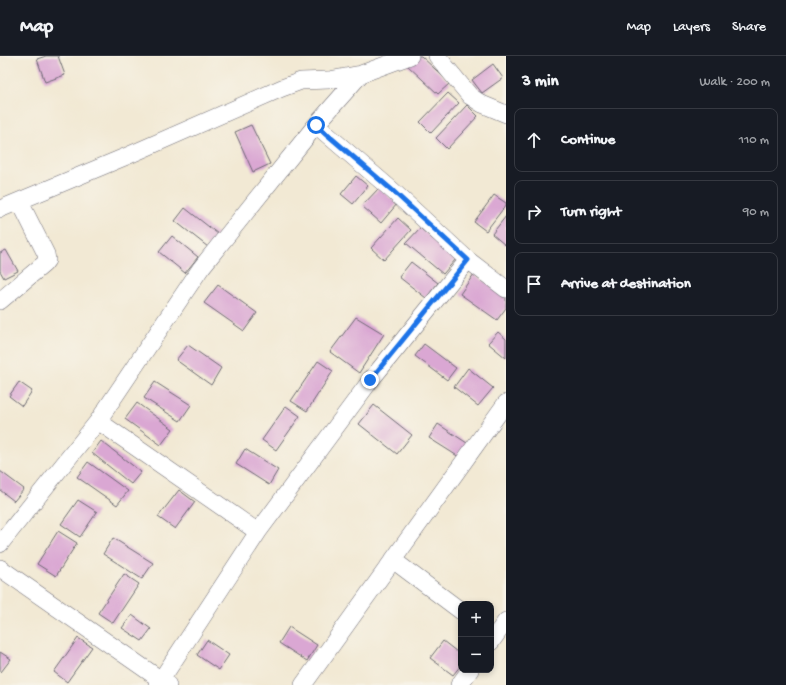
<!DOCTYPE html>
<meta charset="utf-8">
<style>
body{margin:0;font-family:"Gochi Hand",sans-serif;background:#242831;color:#f1f3f6}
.controls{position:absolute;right:12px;bottom:12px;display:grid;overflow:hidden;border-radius:8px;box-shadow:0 2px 6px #0003}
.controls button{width:36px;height:36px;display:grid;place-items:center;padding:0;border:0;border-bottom:1px solid #363941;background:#171b24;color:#f1f3f6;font:20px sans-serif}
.stop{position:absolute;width:12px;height:12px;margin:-9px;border:3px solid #1a73e8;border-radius:50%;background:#fff}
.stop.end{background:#1a73e8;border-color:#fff;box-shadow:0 1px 4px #0008}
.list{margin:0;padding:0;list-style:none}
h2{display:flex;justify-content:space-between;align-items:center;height:52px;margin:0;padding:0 16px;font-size:17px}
h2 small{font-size:13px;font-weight:400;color:#9ea1a6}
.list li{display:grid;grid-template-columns:26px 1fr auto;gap:12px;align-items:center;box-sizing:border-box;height:64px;margin:0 8px 8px;padding:0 8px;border:1px solid #363941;border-radius:8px}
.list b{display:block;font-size:15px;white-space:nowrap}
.list em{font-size:13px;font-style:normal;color:#9ea1a6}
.icon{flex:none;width:22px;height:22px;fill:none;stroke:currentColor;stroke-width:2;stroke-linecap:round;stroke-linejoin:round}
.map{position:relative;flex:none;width:506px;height:629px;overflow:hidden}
header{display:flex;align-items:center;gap:24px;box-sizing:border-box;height:56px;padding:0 20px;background:#171b24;border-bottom:1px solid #363941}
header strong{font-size:19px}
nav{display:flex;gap:22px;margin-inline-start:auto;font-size:14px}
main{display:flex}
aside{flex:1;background:#171b24}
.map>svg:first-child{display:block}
.building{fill:#daa7d3}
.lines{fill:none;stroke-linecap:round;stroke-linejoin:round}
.minor-casing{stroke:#6b6871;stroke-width:18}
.minor{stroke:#fff;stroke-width:17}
.route{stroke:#1a73e8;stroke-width:5}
</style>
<header>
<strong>Map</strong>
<nav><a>Map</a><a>Layers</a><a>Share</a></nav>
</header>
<main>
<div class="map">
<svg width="506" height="629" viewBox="0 0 506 629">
<rect width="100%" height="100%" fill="#f7f3e8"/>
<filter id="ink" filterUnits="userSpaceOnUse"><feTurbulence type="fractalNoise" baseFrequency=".025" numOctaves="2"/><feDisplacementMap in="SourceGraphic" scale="8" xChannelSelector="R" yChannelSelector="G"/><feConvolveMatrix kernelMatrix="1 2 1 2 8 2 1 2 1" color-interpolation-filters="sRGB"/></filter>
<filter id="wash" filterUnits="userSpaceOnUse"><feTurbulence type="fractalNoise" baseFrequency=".012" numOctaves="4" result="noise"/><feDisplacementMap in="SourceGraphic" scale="16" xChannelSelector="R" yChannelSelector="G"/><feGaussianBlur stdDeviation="0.9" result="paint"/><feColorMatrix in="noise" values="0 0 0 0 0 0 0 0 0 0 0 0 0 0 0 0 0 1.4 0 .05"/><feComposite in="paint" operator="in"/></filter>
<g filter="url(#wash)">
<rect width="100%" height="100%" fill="#f2e9d4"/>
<g id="blocks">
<!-- building -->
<path class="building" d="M46 0H58L65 19 45 26 37 3Z
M416 0H421L450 27 438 38 407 9Z
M493 8 503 22 482 37 472 24Z
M448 37 459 47 431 77 420 66Z
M467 49 478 60 447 93 436 82Z
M251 69 270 108 253 116 235 76Z
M356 120 368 130 353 148 341 138Z
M379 132 397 148 381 167 362 150Z
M494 139 506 147V149L486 175 474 166Z
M185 152 218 178 208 191 175 165Z
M506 160V188L505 189 492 178Z
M398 162 411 174 384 204 371 192Z
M420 172 456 203 443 218 406 187Z
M172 180 198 201 185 217 159 196Z
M6 194 18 215 4 222 0 215V197Z
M411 206 438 227 426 242 399 221Z
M474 218 506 240V252L497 264 460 238Z
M218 229 257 257 244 275 204 247Z
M356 261 384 278 359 317 330 296Z
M498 276 506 283V302L488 287Z
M424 288 456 312 447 324 415 300Z
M188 289 221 312 211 329 176 304Z
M318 305 333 315 307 355 291 345Z
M468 312 493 332 478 350 454 331Z
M19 326 32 335 22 350 9 340Z
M155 326 191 349 180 365 144 342Z
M137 347 173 373 161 389 125 363Z
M374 349 412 379 397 398 359 368Z
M286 350 300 360 276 394 262 384Z
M438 368 467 387 459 401 429 382Z
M101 385 141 416 131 428 92 397Z
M245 393 278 414 269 429 236 408Z
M88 406 128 435 117 449 77 421Z
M0 415 24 433 14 445 0 434Z
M179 434 195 446 175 473 158 461Z
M78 444 97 456 80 481 61 468Z
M58 475 77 487 56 520 37 508Z
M113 482 153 507 142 523 103 498Z
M124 518 139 528 113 567 98 557Z
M132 559 151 573 142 585 122 572Z
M289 571 317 589 307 605 279 587Z
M78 582 92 591 67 626 54 616Z
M207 584 229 599 219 614 197 599Z
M443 585 461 599V609L453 619 430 602Z
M0 596 11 603 1 616 0 615Z"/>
</g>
</g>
<g filter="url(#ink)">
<use href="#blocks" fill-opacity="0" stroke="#6b6871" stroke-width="1"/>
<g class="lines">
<defs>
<path id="minor" d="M437 0 470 40 482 48 506 58
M316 69 393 135 468 204 506 233
M0 153 127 100 282 32 301 25 329 24 361 18 410 0
M0 245 44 208 47 204 46 198 20 146
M98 365 258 476
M0 488 98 365 201 212 316 69 361 18
M393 504 461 555
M0 512 161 624 157 629
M491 586 506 565
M168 629 161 624 258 476 370 325 468 204
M303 629 506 347
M459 629 470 614"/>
</defs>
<!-- minor casing -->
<use href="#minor" class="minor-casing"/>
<!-- minor -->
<use href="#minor" class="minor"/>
</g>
</g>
<g class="lines" filter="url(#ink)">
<!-- route -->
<path class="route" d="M316 69 393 135 468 204 370 324"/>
</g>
</svg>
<div class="controls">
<button>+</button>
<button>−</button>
</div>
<div class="stop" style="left:316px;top:69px"></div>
<div class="stop end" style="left:370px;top:324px"></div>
</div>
<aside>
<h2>3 min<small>Walk · 200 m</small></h2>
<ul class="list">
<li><svg class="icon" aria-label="ahead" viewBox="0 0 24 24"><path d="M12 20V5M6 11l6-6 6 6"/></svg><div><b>Continue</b></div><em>110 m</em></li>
<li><svg class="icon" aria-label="right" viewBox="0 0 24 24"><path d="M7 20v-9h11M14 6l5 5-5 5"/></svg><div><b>Turn right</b></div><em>90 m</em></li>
<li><svg class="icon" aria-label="arrive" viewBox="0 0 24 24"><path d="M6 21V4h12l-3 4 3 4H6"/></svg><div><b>Arrive at destination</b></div></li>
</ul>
</aside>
</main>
